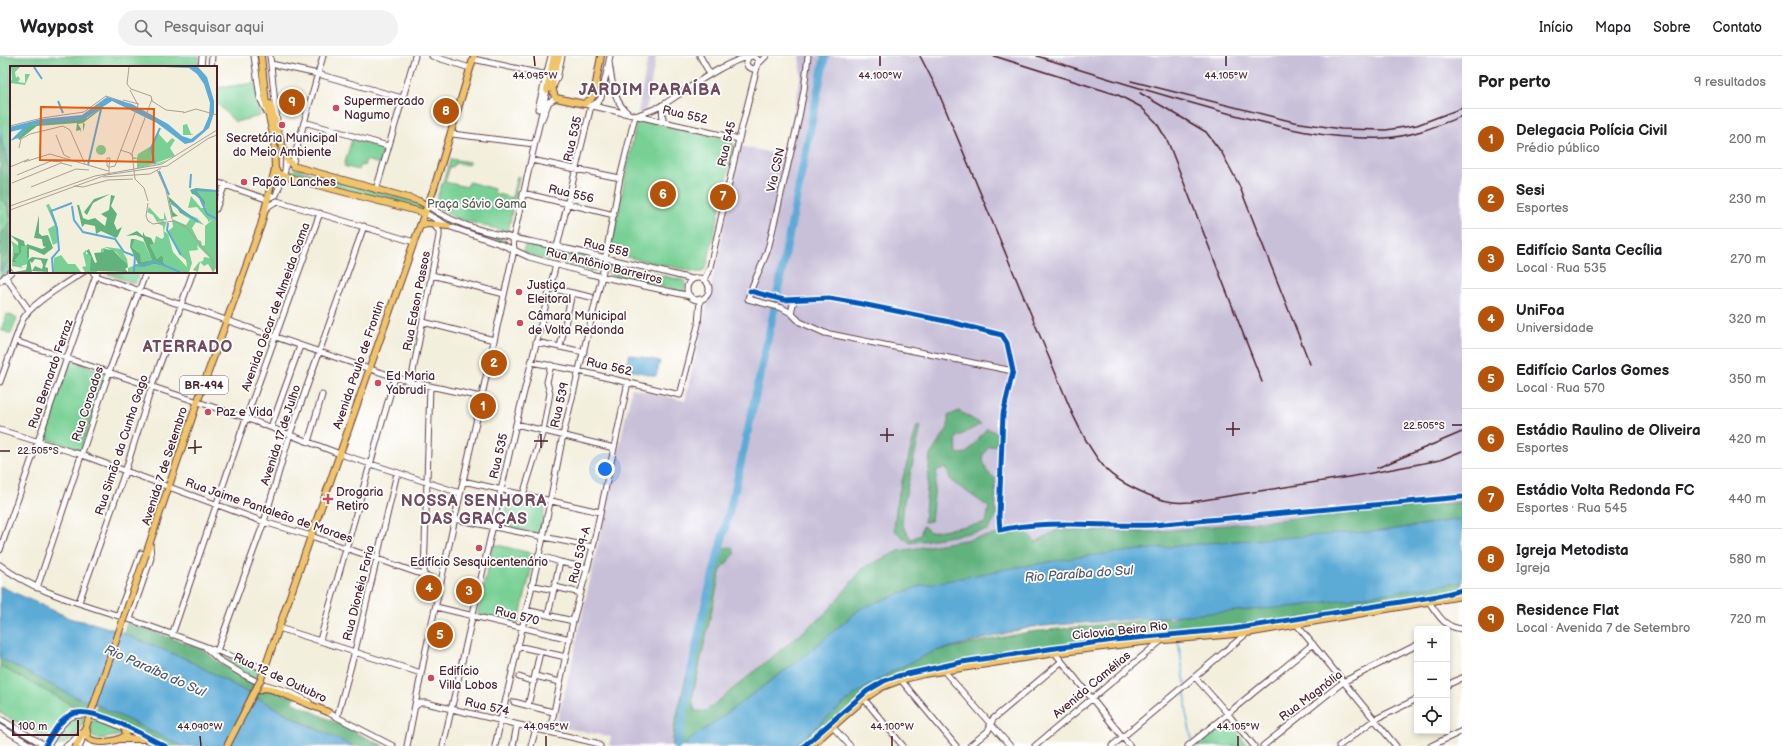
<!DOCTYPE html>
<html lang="pt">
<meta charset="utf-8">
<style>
body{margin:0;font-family:"Balsamiq Sans",sans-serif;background:#f2f2f2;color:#202124}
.controls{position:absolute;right:12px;bottom:12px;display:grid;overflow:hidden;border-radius:4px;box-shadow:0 2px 6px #0003}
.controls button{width:36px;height:36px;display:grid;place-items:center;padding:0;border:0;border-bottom:1px solid #e0e0e0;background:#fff;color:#202124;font:20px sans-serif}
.scale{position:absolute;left:12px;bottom:10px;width:67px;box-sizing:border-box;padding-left:4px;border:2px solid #4a1f2b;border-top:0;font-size:11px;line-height:14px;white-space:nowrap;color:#4a1f2b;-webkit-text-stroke:3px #fff;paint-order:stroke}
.you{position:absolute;left:605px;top:413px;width:14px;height:14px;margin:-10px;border:3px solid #fff;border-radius:50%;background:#1a73e8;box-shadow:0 0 0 6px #1a73e833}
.badge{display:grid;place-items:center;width:26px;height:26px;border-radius:50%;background:#b45309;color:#fff;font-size:13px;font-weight:700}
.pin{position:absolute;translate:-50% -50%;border:2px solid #fff;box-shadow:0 1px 4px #0006}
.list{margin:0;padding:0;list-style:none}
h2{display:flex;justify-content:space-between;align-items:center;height:52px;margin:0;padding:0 16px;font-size:17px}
h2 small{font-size:13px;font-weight:400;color:#757577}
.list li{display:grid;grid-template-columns:26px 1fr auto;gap:12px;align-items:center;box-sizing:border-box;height:60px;padding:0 16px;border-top:1px solid #e0e0e0}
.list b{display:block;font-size:15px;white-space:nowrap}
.list p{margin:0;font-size:13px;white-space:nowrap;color:#757577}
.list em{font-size:13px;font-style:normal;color:#757577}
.icon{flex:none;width:22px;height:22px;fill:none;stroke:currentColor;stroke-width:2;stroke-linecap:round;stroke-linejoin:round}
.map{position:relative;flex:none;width:1462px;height:690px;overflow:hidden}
header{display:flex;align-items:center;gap:24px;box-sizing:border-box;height:56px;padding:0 20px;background:#fff;border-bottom:1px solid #e0e0e0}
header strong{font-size:19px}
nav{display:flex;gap:22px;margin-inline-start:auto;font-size:14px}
.search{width:280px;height:36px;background:#f2f2f2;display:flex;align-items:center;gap:10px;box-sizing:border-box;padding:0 14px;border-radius:22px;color:#757577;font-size:15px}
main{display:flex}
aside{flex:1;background:#fff}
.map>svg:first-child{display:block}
.industrial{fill:#c8bfd8}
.green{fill:#78d095;stroke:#617860}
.forest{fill:#62b27e;stroke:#566854}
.water{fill:#5caad6;stroke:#536480}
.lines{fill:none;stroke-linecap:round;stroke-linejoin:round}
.stream{stroke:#5caad6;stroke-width:1.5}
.river{stroke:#5caad6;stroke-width:8}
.minor-casing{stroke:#633e46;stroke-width:7}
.major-casing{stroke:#633e46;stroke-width:8}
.minor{stroke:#fff;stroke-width:5}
.major{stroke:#f0c469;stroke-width:6}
.rail{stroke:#4a1f2b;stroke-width:1.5}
.major-bridge-casing{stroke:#633e46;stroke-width:8;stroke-linecap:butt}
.major-bridge{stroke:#f0c469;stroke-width:6}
.cycleway-casing{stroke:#fff;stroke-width:8}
.cycleway{stroke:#0057b8;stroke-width:5}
.ticks{fill:none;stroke:#4a1f2b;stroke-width:1.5}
.poi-dot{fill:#d1495b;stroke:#fff;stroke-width:1.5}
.labels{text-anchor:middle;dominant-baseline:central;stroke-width:3.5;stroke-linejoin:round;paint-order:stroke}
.shield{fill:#fff;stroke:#80626b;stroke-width:1}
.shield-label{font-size:11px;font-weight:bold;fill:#4a1f2b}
.poi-label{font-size:12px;fill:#4a1f2b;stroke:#fff;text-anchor:start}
.street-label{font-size:12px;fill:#4a1f2b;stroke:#fff}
.park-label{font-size:12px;fill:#5a5d50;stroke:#fff}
.water-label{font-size:13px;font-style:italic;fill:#51576f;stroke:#fff}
.district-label{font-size:16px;font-weight:bold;letter-spacing:1px;fill:#714a5e;stroke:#fff}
.inset-river{fill:none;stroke:#5caad6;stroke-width:2}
.inset-road{fill:none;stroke:#af9c96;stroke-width:1}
.view{fill:#e8590c;fill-opacity:0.15;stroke:#e8590c;stroke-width:2}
.inset-edge{fill:none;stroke:#4a1f2b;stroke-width:2}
.ticks-label{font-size:10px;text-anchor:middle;fill:#4a1f2b;stroke:#fff;stroke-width:3.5;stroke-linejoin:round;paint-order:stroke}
</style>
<header>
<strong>Waypost</strong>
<div class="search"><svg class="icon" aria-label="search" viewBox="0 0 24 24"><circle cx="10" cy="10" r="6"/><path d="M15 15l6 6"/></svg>Pesquisar aqui</div>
<nav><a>Início</a><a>Mapa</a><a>Sobre</a><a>Contato</a></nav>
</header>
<main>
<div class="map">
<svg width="1462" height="690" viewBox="0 0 1462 690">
<rect width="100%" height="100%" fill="#fff"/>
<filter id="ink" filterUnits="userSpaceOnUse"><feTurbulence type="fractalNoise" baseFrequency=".025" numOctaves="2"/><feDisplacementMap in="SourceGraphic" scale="8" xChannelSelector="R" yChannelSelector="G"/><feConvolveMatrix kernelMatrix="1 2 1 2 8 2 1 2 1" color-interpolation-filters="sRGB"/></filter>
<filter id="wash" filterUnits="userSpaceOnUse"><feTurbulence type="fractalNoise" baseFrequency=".012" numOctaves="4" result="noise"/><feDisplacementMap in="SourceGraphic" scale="16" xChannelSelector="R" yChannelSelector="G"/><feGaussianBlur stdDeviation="0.9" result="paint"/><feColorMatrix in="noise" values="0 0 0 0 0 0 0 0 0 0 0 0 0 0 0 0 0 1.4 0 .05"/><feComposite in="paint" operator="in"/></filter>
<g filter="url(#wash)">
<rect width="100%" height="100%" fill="#f3efdd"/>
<!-- industrial -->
<path class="industrial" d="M648 0H656L646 55 638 57Z
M799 0H1462V463L1381 475 798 605 682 690H609L611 681 556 670 570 615 632 332 685 345 719 196 740 90 786 100 801 19Z"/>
<!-- green -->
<path class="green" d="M0 0H199L198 11H11V213L0 222Z
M255 27 260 60 235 66 216 46V32Z
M645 65 729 84 732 86 734 90 707 209 703 216H696L613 198 610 195 636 68 639 66Z
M352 83 384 93 380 108 366 104 364 110 360 109 358 114 344 110Z
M451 103 470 106 469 109 455 107 453 111H450L445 126 467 131 469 126 494 133V137L512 142 517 120 519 121 508 176 455 162 434 150Z
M295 113 422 148 424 153 423 154 288 119Z
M432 156 450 166 505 183 506 185 503 187 450 172 430 157Z
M525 188 558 194 597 203 599 206 600 210 598 213 593 215 536 201 523 196Z
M613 208 686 225 684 236 611 219 608 216 607 212Z
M103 216H140L135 228Z
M7 258 17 262 11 278 1 274Z
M72 305 106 316V319L81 393 79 394 43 382 69 307Z
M509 439 546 448 539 478 503 470Z
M493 488 535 498 518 568 477 559Z
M214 597 226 602 254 611 259 616 257 624 222 604Z
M0 610 70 648 46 683 0 657Z
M77 662H85C80 676 70 689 55 690L54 688 67 670Z
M92 663 118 674 121 676 122 679 98 683 93 681 90 674Z
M1225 666 1230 668 1248 690H1197L1196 688Z"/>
<!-- forest -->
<path class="forest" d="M0 80 11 119V163L7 149 0 142Z
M11 165V203L0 215V178L5 174Z
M959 355 981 368 956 382 957 398 967 397 987 372 999 378 996 389 988 391 982 401 987 416 995 422 996 462 988 474 910 487 894 474 897 444 917 370 921 371 904 446 902 468 911 483 920 479 923 470 930 476 986 467 989 451 951 425 946 412 937 414 931 465 924 466 930 399 948 372V360Z
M1462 446V463L861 552 798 605 682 690H672L675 667 718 492 732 491 735 498 721 513 692 643 695 655H706L827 556 864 511 899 495 1024 474 1036 486 1057 474 1153 476Z
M1462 523V534L1438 540 1233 573 1037 595 962 606 899 620 884 625 867 635 808 690H794L854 639 891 616 935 595 1028 576 1147 564 1152 552 1164 550 1168 563 1176 561 1177 551Z
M127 566 202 593 221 608 255 627 250 638 186 603 123 578Z
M0 602 73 640 90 646 87 654 74 655 70 648 0 610Z
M261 630 295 641 293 646 384 690H353L338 684 255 641Z
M97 649 182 690H168L95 656Z"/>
<!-- water -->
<path class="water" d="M629 298 660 305 656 320 626 313Z
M1462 463V526L1300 550 1032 571 935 595 891 616 854 639 794 690H682L798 605 861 552 920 530 1001 514 1086 500 1206 487 1381 475Z
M0 530 72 563 92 567 112 573 186 603 307 669 353 690H182L97 649 73 640 0 602Z"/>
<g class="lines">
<!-- stream -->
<path class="stream" d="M0 72 11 109
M0 217 11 209
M1174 560 1177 582
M1178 585 1185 627
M1185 631 1187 661 1192 684"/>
<!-- river -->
<path class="river" d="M677 690 702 561 736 429 774 254 825 0"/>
</g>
</g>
<g filter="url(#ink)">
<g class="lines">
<defs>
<path id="minor" d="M254 0 260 42 267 57
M270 0 277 65
M432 0 470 12
M700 0 710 18
M808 0 804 34 798 66 769 189C764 208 753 224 748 243L782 252 791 257 800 266 825 277 1013 315
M473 3 547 19
M609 6C612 25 613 46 629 58
M759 7 766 0
M271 8 318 18 402 42
M201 11 202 0
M211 11 212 0
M553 31 557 22 562 0
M584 48 739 83
M662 49 663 65
M591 50 598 46 601 42 610 0
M538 53 551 0
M635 60C644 57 653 54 661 50 684 36 728 2 754 0L758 4 757 11 753 13 748 11 746 7 748 2
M542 63 549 46 556 42
M304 66 388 90
M452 78 534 88
M531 104 620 122
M292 109 323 0
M216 126 266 143 276 139
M376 134 415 0
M523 137 614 159
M276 139 285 115 286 102
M428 150C468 178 520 182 567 193 609 202 651 213 692 223
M216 153 225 128
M266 153 270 149 277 145 414 186
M425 157 448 170 503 189 529 201 590 218 690 240
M557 191 591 50
M93 216 96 220 370 313 411 326 481 341
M432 219 504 238
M5 220 29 254
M687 233a11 11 0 1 1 22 0a11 11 0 1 1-22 0Z
M704 224 710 211 739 83 757 11
M0 225 11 216
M554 233 591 241
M750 235 784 244 829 242 852 246 950 266 1002 279 1007 287 1013 315 1003 358 999 461 1000 474C1051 463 1102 471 1153 469L1462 441
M791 257 794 244
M423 266 494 284
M15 285 246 362 340 398 460 437
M536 286 584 296
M560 291 572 237
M531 306 579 315 680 339 698 269 700 243
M0 326 22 265C29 248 67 227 83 216
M411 326 439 180V175L434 169
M516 368 614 392
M271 371 300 290
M0 374 82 399 264 466 311 480 441 525
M308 386 322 339
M463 425 600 456
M523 439 543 375 550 337 547 326 551 309
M455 463 593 491
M0 494 97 216
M538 499 560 506 587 512
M0 509C37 538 85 548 128 563 174 578 220 596 265 613
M424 519 430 330
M531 529 554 534
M555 531 581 537
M37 532 109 316 146 216
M79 546 125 416 152 330 193 216
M1429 546C1439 560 1444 571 1462 573
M436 551 570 583
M526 554 573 565
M118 559 141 497
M548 559 560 506
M130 563 151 502 150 488
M1297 569 1396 690
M279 572 421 617
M172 579 246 362 320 157
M320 584 395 321
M517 590 566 601
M206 592 219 604 244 619 260 627 290 636 309 646
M217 595 264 466 290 378 364 170
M1055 597 1130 690
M944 615 1010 690
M535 620 560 626
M519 621 534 626
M1196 622 1227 657 1254 690
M901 624 956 690
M1447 629 1462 622
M864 643 903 690
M514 646 553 656
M416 650 420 647H426L596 687 600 690
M528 650 540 596
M325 655 393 690
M337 661 355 595 397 417
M0 663 46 690
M832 670 850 690
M0 671 32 690
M550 675 573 565 593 491 628 326
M48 690C54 680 61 667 71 661 90 651 141 681 160 690
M66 690 73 685 81 676
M80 690 83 679
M407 690 425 598 514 194 513 183 547 34
M443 690 516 368 556 208
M495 690 543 482 563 379 602 220 620 122 635 60
M513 690 517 669
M531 690 536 673
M970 690 988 675 993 663 1061 606
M1035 690 1162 584
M1112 690 1247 577
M1188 690 1313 588
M1263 690 1343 626 1417 589
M1339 690 1374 664 1417 643
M1431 690 1462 675"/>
<path id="major" d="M559 0C556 12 548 31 556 42L584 48 591 43 594 38 601 0
M547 34 554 0
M270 48 286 102 293 110 419 145 428 150
M275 113 278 117 283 120 425 157
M420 170 427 168 448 170
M146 498 197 347 261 169 275 113 274 83 266 47 261 0
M261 623 414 186 434 132 474 0
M254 636 264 632 271 633 328 656
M86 671 88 682C96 689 118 686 126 679L125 674
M121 683H145
M76 690 85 672
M811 690 864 643 882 631 901 624 924 618 1055 597 1142 586 1247 577 1462 540"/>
</defs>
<!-- minor casing -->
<use href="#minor" class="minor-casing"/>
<!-- major casing -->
<use href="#major" class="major-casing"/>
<!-- minor -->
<use href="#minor" class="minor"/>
<!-- major -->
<use href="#major" class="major"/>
<!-- rail -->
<path class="rail" d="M920 0 937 33 1073 359C1082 377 1091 396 1105 412 1116 426 1155 444 1173 446 1179 447 1185 446 1191 446L1361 419 1440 404 1462 395
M994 0 1118 39 1141 51 1156 66 1168 86 1262 326
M1037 0C1098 20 1158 38 1220 55 1276 70 1324 84 1384 82 1411 81 1437 70 1462 60
M1131 25 1294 66 1341 73 1386 74 1417 69 1462 52
M1140 37 1206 76 1222 97 1239 129 1310 308
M1377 412 1462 376"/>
<defs>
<path id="major-bridge" d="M86 671 146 498
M227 690 261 623"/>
</defs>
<!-- major-bridge casing -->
<use href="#major-bridge" class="major-bridge-casing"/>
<!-- major-bridge -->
<use href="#major-bridge" class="major-bridge"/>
<defs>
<path id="cycleway" d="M750 235 784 244 829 242 852 246 950 266 1002 279 1007 287 1013 315 1003 358 999 461 1000 474C1051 463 1102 471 1153 469L1462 441
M45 690C52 679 59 665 70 659 91 647 144 680 165 690
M804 690 867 635 884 625 898 620 962 606 1049 593 1114 584 1233 573 1438 540 1462 534"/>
</defs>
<!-- cycleway casing -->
<use href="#cycleway" class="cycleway-casing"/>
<!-- cycleway -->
<use href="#cycleway" class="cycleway"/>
</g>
</g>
<!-- ticks -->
<path class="ticks" d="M534 0 535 10M880 0V10M1226 0V10M1233 366V380M1452 369H1462M887 372V386M1226 373H1240M541 378V392M880 379H894M195 384V398M534 385H548M188 392 202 391M0 395H10M200 680 201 690M546 680V690M892 680V690M1238 680V690"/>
<!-- markers -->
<g class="poi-dot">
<circle cx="336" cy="52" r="4"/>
<circle cx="282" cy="69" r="4"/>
<circle cx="244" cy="126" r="4"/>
<circle cx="519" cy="236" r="4"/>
<circle cx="520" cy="267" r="4"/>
<circle cx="378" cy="327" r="4"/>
<circle cx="208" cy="356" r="4"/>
<path d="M326 437h4v4h4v4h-4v4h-4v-4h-4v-4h4z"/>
<circle cx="479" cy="492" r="4"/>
<circle cx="431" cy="622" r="4"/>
</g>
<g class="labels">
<!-- shield labels -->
<rect class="shield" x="180" y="320" width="48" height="18" rx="3"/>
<g class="shield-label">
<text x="204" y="329">BR-494</text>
</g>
<!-- poi labels -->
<g class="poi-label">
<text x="344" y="45">Supermercado<tspan x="344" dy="14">Nagumo</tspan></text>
<text x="282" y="82" text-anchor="middle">Secretária Municipal<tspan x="282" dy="14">do Meio Ambiente</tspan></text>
<text x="252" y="126">Papão Lanches</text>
<text x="527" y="229">Justiça<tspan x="527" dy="14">Eleitoral</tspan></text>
<text x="528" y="260">Câmara Municipal<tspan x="528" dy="14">de Volta Redonda</tspan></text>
<text x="386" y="320">Ed Maria<tspan x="386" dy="14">Yabrudi</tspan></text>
<text x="216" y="356">Paz e Vida</text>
<text x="336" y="436">Drogaria<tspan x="336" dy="14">Retiro</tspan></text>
<text x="479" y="506" text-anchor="middle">Edifício Sesquicentenário</text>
<text x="439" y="615">Edifício<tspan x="439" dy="14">Villa Lobos</tspan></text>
</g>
<!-- street labels -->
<g class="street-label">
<text transform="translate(685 59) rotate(13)">Rua 552</text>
<text transform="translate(573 83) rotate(-77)">Rua 535</text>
<text transform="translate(727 88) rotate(-77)">Rua 545</text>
<text transform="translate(776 114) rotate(-77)">Via CSN</text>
<text transform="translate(571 138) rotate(13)">Rua 556</text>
<text transform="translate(606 192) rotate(14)">Rua 558</text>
<text transform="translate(604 210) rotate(14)">Rua Antônio Barreiros</text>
<text transform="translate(417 245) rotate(-79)">Rua Edson Passos</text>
<text transform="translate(276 251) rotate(-70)">Avenida Oscar de Almeida Gama</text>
<text transform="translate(359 309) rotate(-71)">Avenida Paulo de Frontin</text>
<text transform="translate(609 311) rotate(13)">Rua 562</text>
<text transform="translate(51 318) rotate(-71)">Rua Bernardo Ferraz</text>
<text transform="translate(88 348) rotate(-72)">Rua Coroados</text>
<text transform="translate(560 349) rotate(-77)">Rua 539</text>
<text transform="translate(281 379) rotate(-72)">Avenida 17 de Julho</text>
<text transform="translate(122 389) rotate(-72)">Rua Simão da Cunha Gago</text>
<text transform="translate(499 400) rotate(-77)">Rua 535</text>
<text transform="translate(165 410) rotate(-72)">Avenida 7 de Setembro</text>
<text transform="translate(269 455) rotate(19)">Rua Jaime Pantaleão de Moraes</text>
<text transform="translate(580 499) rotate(-76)">Rua 539-A</text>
<text transform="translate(359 537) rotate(-76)">Rua Dionéia Faria</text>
<text transform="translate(517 560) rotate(14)">Rua 570</text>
<text transform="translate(1120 575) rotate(-6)">Ciclovia Beira Rio</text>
<text transform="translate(280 622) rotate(25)">Rua 12 de Outubro</text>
<text transform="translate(1092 629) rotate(-40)">Avenida Camélias</text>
<text transform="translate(1311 640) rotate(-37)">Rua Magnólia</text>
<text transform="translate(487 651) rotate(13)">Rua 574</text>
</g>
<!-- park labels -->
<g class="park-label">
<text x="477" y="148">Praça Sávio Gama</text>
</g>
<!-- water labels -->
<g class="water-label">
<text transform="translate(1079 518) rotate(-4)">Rio Paraíba do Sul</text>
<text transform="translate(155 615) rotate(24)">Rio Paraíba do Sul</text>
</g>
<!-- district labels -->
<g class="district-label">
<text x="650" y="34">JARDIM PARAÍBA</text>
<text x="188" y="291">ATERRADO</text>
<text x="474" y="445">NOSSA SENHORA<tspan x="474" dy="18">DAS GRAÇAS</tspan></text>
</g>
</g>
<!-- overview -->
<g transform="translate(10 10)">
<rect width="207" height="207" fill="#f3efdd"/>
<path d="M1 1H10L5 6 6 12 8 10 10 13 8 16 15 17V8H20L15 19 0 17 2 13ZM177 58 181 68 184 69H173V59ZM148 67 157 77 162 72 165 74 160 82 165 90 135 101 158 94 152 97 124 103 127 102V93H123V91L127 92 128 88 143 79ZM86 84a5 5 0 1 1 10 0a5 5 0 1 1-10 0ZM187 125H207V201L203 206 198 198 194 200 190 196 188 206 183 204 189 196 193 195 194 191 200 192 187 179 188 184 179 185 182 197 179 206H118V202L128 198 133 200 144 198 158 201 153 196V191L151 189 147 193 140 179 144 178 146 170 152 173 154 171 153 160 147 157 153 155 156 157 154 165 158 168 163 186 177 201 176 194 169 188 158 165 163 161 162 153 176 159 180 153 173 149 174 147 187 152 194 159 186 156 182 162 188 174 191 175 192 180 195 179V160L203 153 198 156V154L187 141 178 142 181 130 174 131 181 130 191 142H196L195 135ZM62 137 42 145 47 158V177L43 179 38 163 45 159 36 139 39 138 42 144ZM139 141 150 153H154V146L157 154 147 156 143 149 137 146ZM125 173 134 176 142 194 131 196 128 186 122 181ZM0 174 9 180V187H4L2 196 8 197 5 194 9 187 11 180 17 179 18 184 20 181 23 184 19 183 18 198 11 200 13 202 2 200 3 181 1 175 0 189ZM97 181 111 183 117 193 118 200 106 186 97 182 94 183V187L91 186V183ZM76 184V188H80L87 206H75L72 201 76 200 73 187ZM51 189 58 198H65L71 206H43L44 192Z" fill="#78d095"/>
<path d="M92 41 88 57 90 44 73 57 75 58 73 66V57L68 58 71 63 72 58 70 67V64L66 65 67 57 27 60 9 74 8 72 20 59 77 52ZM186 122 206 124 187 125 195 135 196 142 188 129 182 128 180 124ZM100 128 83 137 77 149 74 146 84 133ZM101 129 105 130 101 140 107 148 104 157 107 164 112 161 108 170 106 172 91 165 86 168 85 160 75 158 72 161 67 139H69L73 152 78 154 85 152 95 160 97 152 91 148 99 144ZM158 130 173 144 187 154 170 147 166 140 160 136 163 146 168 150 162 151ZM29 149V167L32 170 38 169 43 182 34 189 19 182V191L17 194V178L32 183 36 181 33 180 32 173 24 172ZM127 165 133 170V166L135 170 141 172 144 178 140 179 147 193 151 189 153 191V196L158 201 144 198 133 201 128 198 120 181 121 173H125L122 181 130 188 131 196 142 194 133 172 126 169 116 170ZM0 169 14 175 15 180H11V186L5 194 8 197 2 196 4 187H9L8 176ZM79 183 85 197 87 196 84 187 94 186V183L103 184 117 198 118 201 115 203 118 206 80 205 81 191 76 185ZM22 191 38 193 35 201 38 202V206L22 205 25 200 32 203 33 199 31 194 25 193 22 197 20 195 22 206H3L0 204V201L4 206 16 204 18 194Z" fill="#62b27e"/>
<path d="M154 1H188L197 11 204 35V47L199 62 183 76 175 78 147 57 102 35 73 54 21 59 8 72 0 75 12 63 0 66V61L31 53 72 49 97 31 122 38 158 58 172 70 181 73 193 64 199 50 200 37 194 18 187 8 179 2Z" fill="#5caad6"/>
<path class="inset-river" d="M24 1 32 13M48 35 53 47M145 98 141 82 150 62M78 99 92 39M149 105 159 129M180 122 181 108M182 124 207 125M184 127 190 132 197 148 207 153M161 137 188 156M62 140 64 154 73 166 105 173 114 186 125 190 124 206M158 157 157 164 171 189M124 199 134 200 144 195 170 206M43 206 42 192 49 184 47 162 41 145 62 137"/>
<path class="inset-road" d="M119 1 117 18 121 23 141 30 142 35 156 44 174 46M113 34 129 38M173 47 186 43 207 49M0 60 32 52 74 46 96 30 114 36M46 69 54 89 60 92M9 82 11 73 20 68 53 60 60 64 75 98M110 84 120 87 122 90M14 96 40 88 98 105M0 101 19 93M147 104 156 124 162 153M7 109 41 95 52 96M99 109V100L100 92H97V100L98 101H100L105 100 128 39 120 24M93 111 140 108 151 102M2 117 51 97 62 100M64 120 73 121 98 114 123 113M21 121 66 103 79 104M138 135 134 122 125 113 122 87 142 33M138 137 136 150 138 155 143 158 164 155 176 161 203 194V206M0 140 85 110 152 98 207 64M0 144 96 109 157 100 199 72 207 69"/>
<path class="view" d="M31 41 144 43 143 96 30 94Z"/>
<rect width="207" height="207" class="inset-edge"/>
</g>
<g class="ticks-label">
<text x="535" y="23">44.095°W</text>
<text x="880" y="23">44.100°W</text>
<text x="1226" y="23">44.105°W</text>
<text x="1424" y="373">22.505°S</text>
<text x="38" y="398">22.505°S</text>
<text x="200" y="674">44.090°W</text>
<text x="546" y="674">44.095°W</text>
<text x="892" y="674">44.100°W</text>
<text x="1238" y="674">44.105°W</text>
</g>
</svg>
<div class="controls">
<button>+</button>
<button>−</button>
<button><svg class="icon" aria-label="locate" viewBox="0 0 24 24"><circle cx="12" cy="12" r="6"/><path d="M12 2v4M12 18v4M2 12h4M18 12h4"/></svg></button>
</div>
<div class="scale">100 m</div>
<div class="you"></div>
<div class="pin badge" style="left:483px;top:350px">1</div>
<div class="pin badge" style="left:494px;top:307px">2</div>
<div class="pin badge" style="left:469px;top:535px">3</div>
<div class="pin badge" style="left:429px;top:532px">4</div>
<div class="pin badge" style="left:440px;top:579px">5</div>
<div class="pin badge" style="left:663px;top:138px">6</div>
<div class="pin badge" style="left:723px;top:141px">7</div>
<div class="pin badge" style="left:446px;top:55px">8</div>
<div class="pin badge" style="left:292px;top:46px">9</div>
</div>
<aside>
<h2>Por perto<small>9 resultados</small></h2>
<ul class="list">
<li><span class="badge">1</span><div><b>Delegacia Polícia Civil</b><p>Prédio público</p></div><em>200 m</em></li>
<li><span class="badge">2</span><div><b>Sesi</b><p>Esportes</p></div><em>230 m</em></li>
<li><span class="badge">3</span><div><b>Edifício Santa Cecília</b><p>Local · Rua 535</p></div><em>270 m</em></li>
<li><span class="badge">4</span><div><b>UniFoa</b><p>Universidade</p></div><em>320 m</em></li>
<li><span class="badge">5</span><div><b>Edifício Carlos Gomes</b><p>Local · Rua 570</p></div><em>350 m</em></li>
<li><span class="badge">6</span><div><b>Estádio Raulino de Oliveira</b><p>Esportes</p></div><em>420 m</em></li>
<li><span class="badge">7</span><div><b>Estádio Volta Redonda FC</b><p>Esportes · Rua 545</p></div><em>440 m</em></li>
<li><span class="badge">8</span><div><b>Igreja Metodista</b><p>Igreja</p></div><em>580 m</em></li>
<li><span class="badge">9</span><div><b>Residence Flat</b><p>Local · Avenida 7 de Setembro</p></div><em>720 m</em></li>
</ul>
</aside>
</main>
